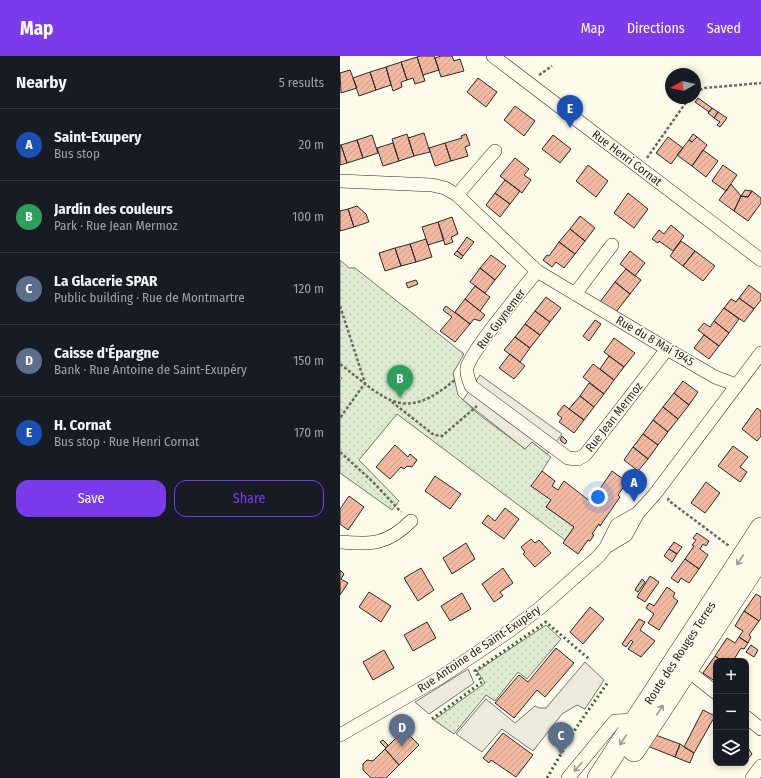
<!DOCTYPE html>
<meta charset="utf-8">
<style>
body{margin:0;font-family:"Fira Sans Condensed",sans-serif;background:#242831;color:#f1f3f6}
.controls{position:absolute;right:12px;bottom:12px;display:grid;overflow:hidden;border-radius:8px;box-shadow:0 2px 6px #0003}
.controls button{width:36px;height:36px;display:grid;place-items:center;padding:0;border:0;border-bottom:1px solid #363941;background:#171b24;color:#f1f3f6;font:20px sans-serif}
.compass{position:absolute;left:325px;top:12px;width:36px;height:36px;border-radius:50%;background:#171b24;box-shadow:0 2px 6px #0003;rotate:261deg}
.you{position:absolute;left:258px;top:441px;width:14px;height:14px;margin:-10px;border:3px solid #fff;border-radius:50%;background:#1a73e8;box-shadow:0 0 0 6px #1a73e833}
.badge{display:grid;place-items:center;width:26px;height:26px;border-radius:50%;background:#7c3aed;color:#fff;font-size:13px;font-weight:700}
.pin{position:absolute;translate:-50% -33px;filter:drop-shadow(0 1px 2px #0008)}
.pin::after{content:'';position:absolute;top:21px;width:14px;height:12px;background:inherit;clip-path:polygon(0 0,100% 0,50% 100%)}
.list{margin:0;padding:0;list-style:none}
h2{display:flex;justify-content:space-between;align-items:center;height:52px;margin:0;padding:0 16px;font-size:17px}
h2 small{font-size:13px;font-weight:400;color:#9ea1a6}
.list li{display:grid;grid-template-columns:26px 1fr auto;gap:12px;align-items:center;box-sizing:border-box;height:72px;padding:0 16px;border-top:1px solid #363941}
.list b{display:block;font-size:15px;white-space:nowrap}
.list p{margin:0;font-size:13px;white-space:nowrap;color:#9ea1a6}
.list em{font-size:13px;font-style:normal;color:#9ea1a6}
.actions{display:flex;gap:8px;padding:12px 16px}
.actions a{flex:1;padding:9px 0;border:1px solid #7c3aed;border-radius:12px;text-align:center;font-size:14px;color:#7c3aed}
.actions .main{background:#7c3aed;color:#fff}
.icon{flex:none;width:22px;height:22px;fill:none;stroke:currentColor;stroke-width:2;stroke-linecap:round;stroke-linejoin:round}
.map{position:relative;flex:none;width:421px;height:722px;overflow:hidden}
header{display:flex;align-items:center;gap:24px;box-sizing:border-box;height:56px;padding:0 20px;background:#7c3aed;color:#fff}
header strong{font-size:19px}
nav{display:flex;gap:22px;margin-inline-start:auto;font-size:14px}
main{display:flex}
aside{flex:1;background:#171b24}
.map>svg:first-child{display:block}
.grass{fill:url(#grass-dots);stroke:#74746e}
.parking{fill:#eceadb;stroke:#74746e}
.building{fill:url(#building-hatch);stroke:#2b2b2b}
.lines{fill:none;stroke-linecap:round;stroke-linejoin:round}
.minor-casing{stroke:#2b2b2b;stroke-width:14}
.primary-casing{stroke:#2b2b2b;stroke-width:22}
.path{stroke:#6a6964;stroke-width:2.5;stroke-dasharray:3 2;stroke-linecap:butt}
.minor{stroke:#fdfbea;stroke-width:13}
.primary{stroke:#fdfbea;stroke-width:21}
.hedge{stroke:#34623c;stroke-width:3;stroke-dasharray:2 3;stroke-linecap:butt}
.oneway{stroke:#9e9d94}
.labels{text-anchor:middle;dominant-baseline:central;stroke-width:3;stroke-linejoin:round;paint-order:stroke}
.street-label{font-size:12px;fill:#2b2b2b;stroke:#fdfbea}
</style>
<header>
<strong>Map</strong>
<nav><a>Map</a><a>Directions</a><a>Saved</a></nav>
</header>
<main>
<aside>
<h2>Nearby<small>5 results</small></h2>
<ul class="list">
<li><span class="badge" style="background:#1a4fb4">A</span><div><b>Saint-Exupery</b><p>Bus stop</p></div><em>20 m</em></li>
<li><span class="badge" style="background:#2e9e5b">B</span><div><b>Jardin des couleurs</b><p>Park · Rue Jean Mermoz</p></div><em>100 m</em></li>
<li><span class="badge" style="background:#5c6f8a">C</span><div><b>La Glacerie SPAR</b><p>Public building · Rue de Montmartre</p></div><em>120 m</em></li>
<li><span class="badge" style="background:#5c6f8a">D</span><div><b>Caisse d'Épargne</b><p>Bank · Rue Antoine de Saint-Exupéry</p></div><em>150 m</em></li>
<li><span class="badge" style="background:#1a4fb4">E</span><div><b>H. Cornat</b><p>Bus stop · Rue Henri Cornat</p></div><em>170 m</em></li>
</ul>
<div class="actions"><a class="main">Save</a><a>Share</a></div>
</aside>
<div class="map">
<svg width="421" height="722" viewBox="0 0 421 722">
<defs>
<pattern id="grass-dots" width="8" height="8" patternUnits="userSpaceOnUse"><rect width="8" height="8" fill="#deebd1"/><path d="M2 2h.1M6 6h.1" fill="none" stroke="#bfcab4" stroke-width="1.8" stroke-linecap="round"/></pattern>
<pattern id="building-hatch" width="6" height="6" patternUnits="userSpaceOnUse"><rect width="6" height="6" fill="#f2b8a0"/><path d="M-1 1l2-2M0 6l6-6M5 7l2-2" fill="none" stroke="#d09e8a"/></pattern>
</defs>
<rect width="100%" height="100%" fill="#fdfbea"/>
<!-- grass -->
<path class="grass" d="M0 204 9 212H15L124 298 113 317 118 339 137 357 185 393 192 386 211 401 202 415 211 444 206 451 234 471 225 484 57 358 19 404 59 445 52 454 0 417V325L2 322 0 321Z
M206 569 221 583 187 623 178 616 155 645 146 639 114 678 94 664 145 627 137 615Z"/>
<!-- parking -->
<path class="parking" d="M140 319 222 378 207 398 192 386 185 393 123 344Z
M245 606 264 624 245 653 237 649 222 658 193 695 162 673 142 696 116 678 146 643 175 667 195 650 199 652H206Z
M128 613 134 627 89 658 75 646Z"/>
<!-- building -->
<path class="building" d="M81 0H94L99 14 83 19 77 1Z
M101 0H112L114 5 120 3 124 15 101 21 95 2Z
M77 1 85 25 75 28 73 22 67 24 61 6Z
M61 6 67 24 61 26 62 31 53 35 46 11Z
M46 11 51 29 36 34 30 16Z
M10 14 17 32 1 37 0 17Z
M30 16 36 34 19 40 13 22Z
M138 22 157 36 146 51 127 36Z
M358 42 372 52 369 56 355 46Z
M175 50 195 65 184 80 164 64Z
M372 52 378 56 374 62 368 57Z
M378 56 387 62 380 71 377 69 380 66 374 62Z
M84 77 90 96 74 100 68 82Z
M67 78 74 100 59 105 52 83Z
M126 78 130 89 125 91 128 100 111 105 105 87 122 82 121 80Z
M353 78 357 81 352 86 349 84Z
M32 79 38 97 23 102 17 84Z
M213 79 231 93 220 107 202 93Z
M328 81 343 92 331 108 316 97Z
M357 81 367 89 352 110 337 99 349 84 352 86Z
M17 84 23 102 7 107 1 89Z
M53 87 59 105 43 110 37 92Z
M105 87 111 105 95 110 89 92Z
M0 89H1L7 107 0 109Z
M363 94 378 105 366 121 352 110Z
M175 102 189 113 184 119 191 124 182 137 160 120Z
M248 109 268 125 256 141 236 125Z
M383 109 397 119 386 135 372 125Z
M165 124 180 135 170 148 155 137Z
M391 128 401 140 394 155 379 144Z
M405 134 412 135 408 141 401 140Z
M412 135 421 142V147L408 165 394 155 401 140 408 141Z
M155 137 170 148 160 161 146 149Z
M288 137 308 153 294 172 274 157Z
M17 150 26 158 29 166 14 171 8 153Z
M8 153 14 171 0 175V155Z
M240 160 255 172 245 185 230 173Z
M112 161 118 178 111 181 113 186 105 189 98 166Z
M98 166 104 184 88 189 82 171Z
M331 169 344 180 333 195 319 185 318 187 312 183 319 174 324 178Z
M230 173 245 185 235 198 219 186Z
M127 181 134 186 123 200 117 195Z
M86 183 92 201 76 206 70 188Z
M341 185 355 195 343 210 330 200Z
M219 186 235 198 224 212 216 206 212 211 203 204 207 199 209 200Z
M70 188 76 206 61 210 55 192Z
M55 192 61 210 45 215 39 197Z
M117 195 123 200 121 203 114 198Z
M290 195 305 207 295 220 280 208Z
M355 195 375 210 363 225 343 210Z
M151 199 166 210 155 224 140 212Z
M140 212 155 224 145 237 130 226Z
M286 213 301 224 290 238 275 226Z
M76 224 78 228 68 232 66 227Z
M275 226 290 238 276 256 260 246Z
M409 229 421 238V244L414 253 399 242Z
M135 230 150 241 140 255 125 243Z
M206 241 221 252 210 266 195 255Z
M399 242 414 253 404 266 384 252 391 243 396 246Z
M125 243 145 259 140 265 134 263 130 268 115 256Z
M106 250 130 268 115 286 100 275 112 261 103 254Z
M384 252 399 263 389 277 374 265Z
M195 255 210 266 200 279 185 268Z
M255 264 261 268 249 285 243 280Z
M374 265 389 277 379 290 358 274 364 267 370 271Z
M185 268 200 279 190 292 175 281Z
M364 279 379 290 369 303 354 292Z
M175 281 190 292 180 306 164 294Z
M274 282 295 297 284 311 264 296Z
M170 298 185 310 174 323 159 312Z
M269 300 284 311 274 324 260 313Z
M253 308 274 324 264 338 243 321Z
M343 325 358 336 349 349 334 337Z
M249 327 264 338 254 351 240 340Z
M334 337 349 349 338 363 323 351Z
M240 340 254 351 244 364 229 353Z
M224 349 244 364 234 377 219 366 222 362 217 358Z
M323 351 338 363 328 376 313 364Z
M417 352 421 355V380L417 385 402 373Z
M313 364 328 376 318 389 303 378Z
M303 378 318 389 308 403 293 391Z
M222 380 227 385 225 388 220 384Z
M55 389 68 401 70 398 77 404 72 411 67 410 64 413 61 411 50 423 36 411Z
M393 390 408 401 400 411 407 416 400 426 378 410Z
M293 391 308 403 298 415 284 404Z
M202 415 215 425 212 430 218 434 224 425 251 446 272 415 287 426 278 439 280 441 260 470 259 468 252 478 254 479 250 485 248 484 238 498 223 487 234 471 206 451 211 444 191 430Z
M95 420 121 438 110 453 85 435Z
M366 426 380 437 365 457 351 447Z
M9 440 24 451 8 474 0 468V453Z
M165 452 179 463 164 483 142 467 148 459 155 465Z
M357 477 369 485 366 490 363 488 360 493 368 499 359 513 345 503 354 490 352 489 356 484 353 482Z
M191 483 195 487 199 484 211 497 195 511 183 498 185 496 181 491Z
M334 486 342 491 337 498 329 493Z
M126 487 135 503 112 518 103 502Z
M329 493 337 498 332 506 324 500Z
M345 503 359 513 349 527 341 522 338 527 331 522Z
M81 512 94 534 78 545 64 522Z
M163 512 173 527 160 536 163 540 154 546 142 528Z
M0 514 4 518 1 523 8 527 0 539Z
M310 520 319 526 305 546 297 541Z
M302 523 305 526 298 536 295 534Z
M327 531 335 537 333 541 338 545 319 574 308 567 314 558 306 552 309 547 314 550Z
M29 536 51 550 41 566 19 551Z
M122 537 131 553 110 565 101 550Z
M416 538 421 541V562L419 565 404 555Z
M250 551 264 563 243 588 230 576Z
M404 555 419 565 409 579 411 581 408 587 399 581 403 575 395 570Z
M299 563 305 566 300 574 315 585 301 601 288 593 293 586 291 584 286 591 282 588Z
M87 566 96 582 73 595 64 579Z
M399 581 408 587 404 593 401 592 393 605H382L375 600 387 582 395 587Z
M411 589 418 594 414 601 406 596Z
M216 592 234 607 205 641 197 634 174 662 155 647 179 619 188 626Z
M44 594 54 612 33 624 23 606Z
M375 600 382 605H376V626L363 617Z
M363 654 375 660 354 697 344 691Z
M64 674 79 689 59 709 45 693Z
M163 677 193 699 176 721 151 704 149 707 143 702Z
M313 678 340 688 335 701 305 689Z
M43 684 48 689 46 692 40 686Z
M340 688 354 697 350 707 335 701Z
M406 689 412 698 406 705Z
M45 693 59 709 46 722H31L23 714V708L27 704 33 705Z"/>
<g class="lines">
<defs>
<path id="minor" d="M153 0 421 204
M0 125 92 129 105 132 117 139 197 215 327 293 375 321 396 329
M117 139 155 95
M197 215C184 232 130 296 127 312 126 319 129 324 131 330L228 402 238 403 245 399 327 293
M235 238 272 189
M0 486C32 489 48 488 71 465
M266 491 286 479 298 457 315 438 421 297
M341 609 376 637
M406 661 421 673
M0 679 101 621 168 576 200 552 259 500 266 491 277 469 298 457
M228 722 275 665 297 664 299 665
M412 722 421 710"/>
<path id="primary" d="M294 695 421 501
M258 722 421 472"/>
</defs>
<!-- minor casing -->
<use href="#minor" class="minor-casing"/>
<!-- primary casing -->
<use href="#primary" class="primary-casing"/>
<!-- path -->
<path class="path" d="M199 19 212 10
M355 36 365 32 421 27
M307 102 349 42
M0 250 25 327 0 362
M0 308C47 344 63 368 116 323
M52 346 94 379 102 380 137 350
M0 396 33 426 61 456
M329 442 328 444 389 490"/>
<!-- minor -->
<use href="#minor" class="minor"/>
<!-- primary -->
<use href="#primary" class="primary"/>
<!-- hedge -->
<path class="hedge" d="M92 663 142 626 135 615 206 566 249 603
M207 722 236 672 268 626"/>
</g>
<!-- one-way arrows -->
<defs><path id="oneway-shaft" d="M-6 0H5M1.5-3L5.5 0L1.5 3" fill="none" stroke-width="1.6" stroke-linecap="round" stroke-linejoin="round"/></defs>
<g class="oneway">
<use href="#oneway-shaft" transform="translate(400 504) rotate(123)"/>
<use href="#oneway-shaft" transform="translate(320 654) rotate(-57)"/>
<use href="#oneway-shaft" transform="translate(283 684) rotate(123)"/>
<use href="#oneway-shaft" transform="translate(238 711) rotate(132)"/>
</g>
<g class="labels">
<!-- street labels -->
<g class="street-label">
<text transform="translate(287 102) rotate(37)">Rue Henri Cornat</text>
<text transform="translate(161 263) rotate(-53)">Rue Guynemer</text>
<text transform="translate(315 285) rotate(30)">Rue du 8 Mai 1945</text>
<text transform="translate(274 361) rotate(-52)">Rue Jean Mermoz</text>
<text transform="translate(139 593) rotate(-34)">Rue Antoine de Saint-Exupéry</text>
<text transform="translate(340 597) rotate(-57)">Route des Rouges Terres</text>
</g>
</g>
</svg>
<div class="controls">
<button>+</button>
<button>−</button>
<button><svg class="icon" aria-label="layers" viewBox="0 0 24 24"><path d="M12 4l9 5-9 5-9-5zM3 14l9 5 9-5"/></svg></button>
</div>
<svg class="compass" viewBox="-18 -18 36 36"><path d="M0-13l5 13h-10z" fill="#e53935"/><path d="M0 13l5-13h-10z" fill="#9ea1a6"/></svg>
<div class="you"></div>
<div class="pin badge" style="left:294px;top:446px;background:#1a4fb4">A</div>
<div class="pin badge" style="left:60px;top:342px;background:#2e9e5b">B</div>
<div class="pin badge" style="left:221px;top:699px;background:#5c6f8a">C</div>
<div class="pin badge" style="left:62px;top:691px;background:#5c6f8a">D</div>
<div class="pin badge" style="left:230px;top:72px;background:#1a4fb4">E</div>
</div>
</main>
